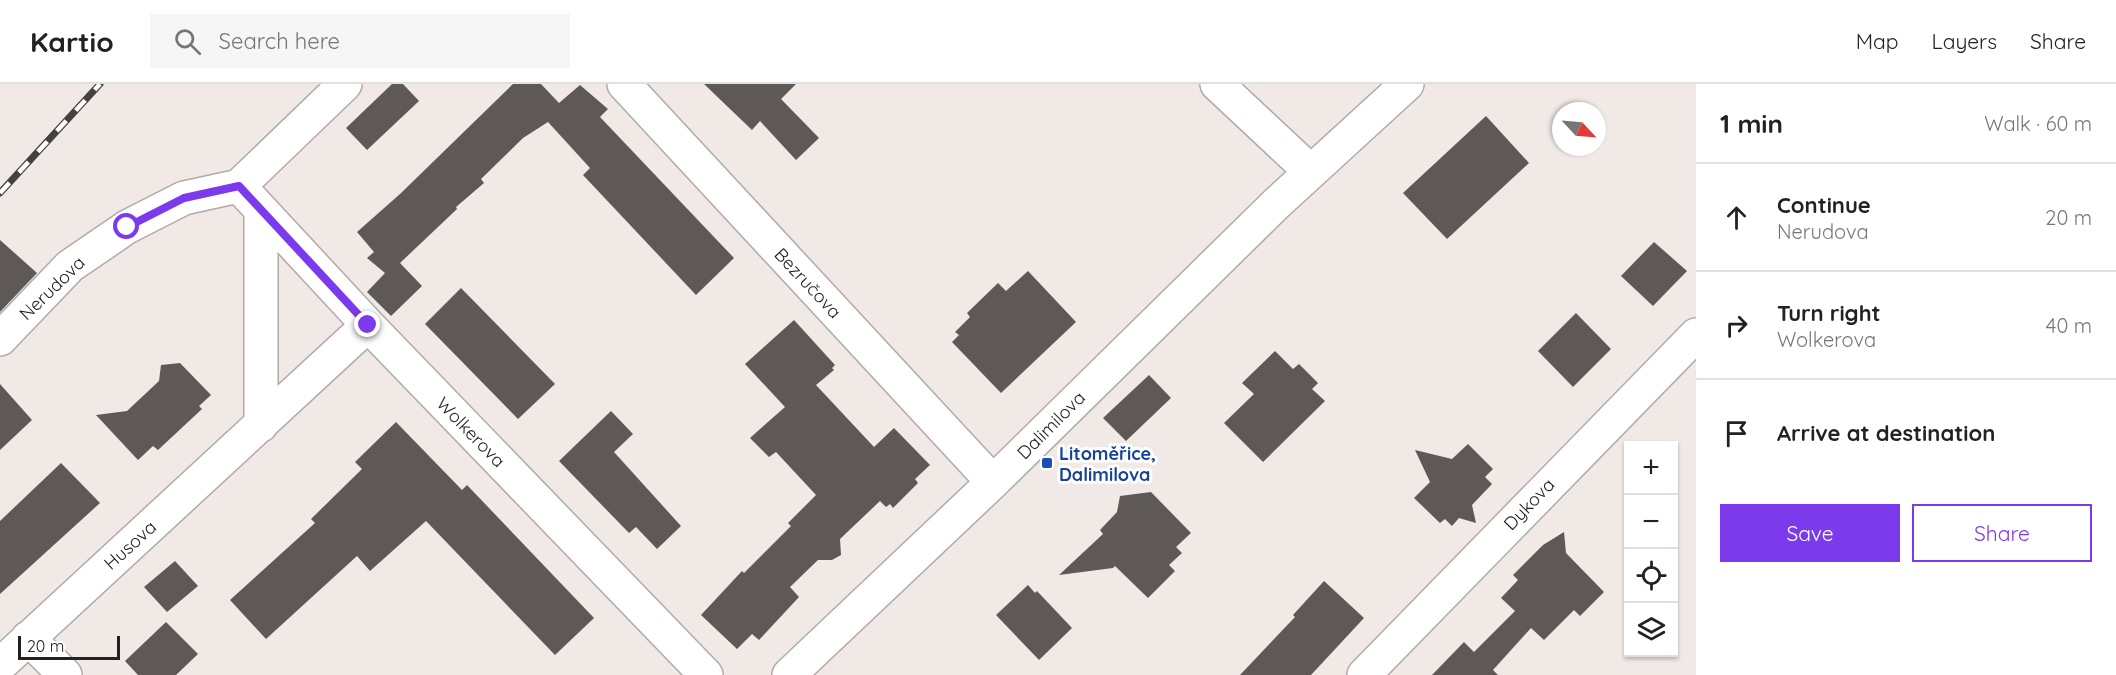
<!DOCTYPE html>
<meta charset="utf-8">
<style>
body{margin:0;font-family:Quicksand,sans-serif;background:#f6f6f6;color:#222}
.controls{position:absolute;right:18px;bottom:18px;display:grid;overflow:hidden;border-radius:0px;box-shadow:0 2px 4px #0004}
.controls button{width:54px;height:54px;display:grid;place-items:center;padding:0;border:0;border-bottom:2px solid #e0e0e0;background:#fff;color:#222;font:30px sans-serif}
.compass{position:absolute;left:1552px;top:18px;width:54px;height:54px;border-radius:50%;background:#fff;box-shadow:0 2px 4px #0004;rotate:116deg}
.scale{position:absolute;left:18px;bottom:15px;width:102px;box-sizing:border-box;padding-left:6px;border:3px solid #23201f;border-top:0;font-size:16px;line-height:21px;white-space:nowrap;color:#23201f;-webkit-text-stroke:4px #fff;paint-order:stroke}
.stop{position:absolute;width:18px;height:18px;margin:-14px;border:4px solid #7c3aed;border-radius:50%;background:#fff}
.stop.end{background:#7c3aed;border-color:#fff;box-shadow:0 2px 6px #0008}
.list{margin:0;padding:0;list-style:none}
h2{display:flex;justify-content:space-between;align-items:center;height:78px;margin:0;padding:0 24px;font-size:26px}
h2 small{font-size:20px;font-weight:400;color:#767676}
.list li{display:grid;grid-template-columns:39px 1fr auto;gap:18px;align-items:center;box-sizing:border-box;height:108px;padding:0 24px;border-top:2px solid #e0e0e0}
.list b{display:block;font-size:22px;white-space:nowrap}
.list p{margin:0;font-size:20px;white-space:nowrap;color:#767676}
.list em{font-size:20px;font-style:normal;color:#767676}
.actions{display:flex;gap:12px;padding:18px 24px}
.actions a{flex:1;padding:14px 0;border:2px solid #7c3aed;border-radius:0px;text-align:center;font-size:21px;color:#7c3aed}
.actions .main{background:#7c3aed;color:#fff}
.icon{flex:none;width:33px;height:33px;fill:none;stroke:currentColor;stroke-width:2;stroke-linecap:round;stroke-linejoin:round}
.map{position:relative;flex:none;width:1696px;height:591px;overflow:hidden}
header{display:flex;align-items:center;gap:36px;box-sizing:border-box;height:84px;padding:0 30px;background:#fff;border-bottom:2px solid #e0e0e0}
header strong{font-size:28px}
nav{display:flex;gap:33px;margin-inline-start:auto;font-size:21px}
.search{width:420px;height:54px;background:#f6f6f6;display:flex;align-items:center;gap:15px;box-sizing:border-box;padding:0 21px;border-radius:0px;color:#767676;font-size:22px}
main{display:flex}
aside{flex:1;background:#fff}
.map>svg:first-child{display:block}
.building{fill:#5e5856}
.lines{fill:none;stroke-linecap:round;stroke-linejoin:round}
.minor-casing{stroke:#b1aaa8;stroke-width:36}
.minor{stroke:#fff;stroke-width:33}
.rail-casing{stroke:#454140;stroke-width:7}
.rail{stroke:#fff;stroke-width:4.5;stroke-dasharray:14;stroke-linecap:butt}
.route{stroke:#7c3aed;stroke-width:8}
.transit-dot{fill:#1a4fb4;stroke:#fff;stroke-width:2}
.labels{text-anchor:middle;dominant-baseline:central;stroke-width:6;stroke-linejoin:round;paint-order:stroke}
.street-label{font-size:18px;fill:#23201f;stroke:#fff}
.transit-label{font-size:18px;font-weight:bold;fill:#164399;stroke:#fff;text-anchor:start}
</style>
<header>
<strong>Kartio</strong>
<div class="search"><svg class="icon" aria-label="search" viewBox="0 0 24 24"><circle cx="10" cy="10" r="6"/><path d="M15 15l6 6"/></svg>Search here</div>
<nav><a>Map</a><a>Layers</a><a>Share</a></nav>
</header>
<main>
<div class="map">
<svg width="1696" height="591" viewBox="0 0 1696 591">
<rect width="100%" height="100%" fill="#f0e9e6"/>
<!-- building -->
<path class="building" d="M392 0H403L419 17 367 66 346 44Z
M513 0H541L559 19 580 1 608 25 600 33 734 174 696 211 583 91 590 84 548 38 523 54 481 95 484 99 456 123 457 125 400 179 422 202 391 232 367 208 385 189 367 174 374 168 357 148 400 110Z
M704 0H796L781 15 819 54 796 76 760 37 752 46Z
M1486 32 1529 79 1447 155 1403 109Z
M0 156 37 189 0 228Z
M1654 158 1687 187 1653 222 1621 192Z
M1028 187 1076 238 1001 309 952 258 959 251 955 248 970 233 967 229 998 199 1006 207Z
M461 204 555 300 518 335 425 240Z
M1576 229 1611 265 1573 303 1538 267Z
M794 236 835 281 832 284 834 286 816 301 874 363 894 344 930 381 915 395 918 399 893 424 890 420 886 423 880 417 840 455 841 471 832 476H818L790 503 799 513 759 556 752 550 737 565 701 531 742 487 744 489 791 442 788 439 816 411 776 368 769 373 750 354 785 323 745 280Z
M1275 267 1293 285 1299 280 1318 299 1312 305 1325 317 1263 378 1224 339 1254 310 1242 299Z
M180 279 211 311 199 322 202 325 158 366 153 362 138 376 96 331 127 327 159 297 161 281Z
M1149 291 1171 314 1126 357 1103 334Z
M0 300 32 336 0 366Z
M611 327 633 350 614 368 681 442 657 465 636 443 629 449 559 377Z
M396 338 462 406 467 401 594 534 555 571 426 437 370 487 357 472 266 555 230 516 315 439 311 435 362 385 355 378Z
M1468 360 1493 385 1485 393 1492 400 1472 421 1476 439 1459 434 1452 442 1445 435 1440 439 1414 414 1430 398 1415 366 1452 375Z
M61 379 100 419 0 510V437Z
M1151 408 1191 449 1176 463 1182 469 1169 481 1175 487 1148 514 1115 482 1113 484 1059 491 1103 450 1100 446 1117 428 1120 412Z
M1564 448 1566 469 1604 508 1580 532 1574 526 1544 556 1531 544 1493 586 1498 591H1432L1464 558 1474 568 1515 527 1501 514 1518 496 1513 491 1543 461Z
M175 477 198 502 167 528 144 503Z
M1324 497 1364 534 1311 591H1240L1295 533 1293 531Z
M1028 501 1035 509 1037 507 1072 544 1039 576 996 531Z
M166 538 198 570 176 591H138L125 577Z"/>
<g class="lines">
<defs>
<path id="minor" d="M624 0 993 398
M1217 0 1311 88
M239 102 368 241 706 591
M239 102 345 0
M261 126V341
M0 255 70 182 127 143 184 114 239 102
M28 554 65 591
M0 581 368 241
M789 591 993 398 1276 120 1407 0
M1364 591 1696 251"/>
</defs>
<!-- minor casing -->
<use href="#minor" class="minor-casing"/>
<!-- minor -->
<use href="#minor" class="minor"/>
<defs>
<path id="rail" d="M0 109 100 0"/>
</defs>
<!-- rail casing -->
<use href="#rail" class="rail-casing"/>
<!-- rail -->
<use href="#rail" class="rail"/>
</g>
<g class="lines">
<!-- route -->
<path class="route" d="M127 143 184 114 239 102 368 241"/>
</g>
<!-- markers -->
<rect class="transit-dot" x="1041" y="373" width="12" height="12" rx="3"/>
<g class="labels">
<!-- street labels -->
<g class="street-label">
<text transform="translate(808 199) rotate(47)">Bezručova</text>
<text transform="translate(52 204) rotate(-44)">Nerudova</text>
<text transform="translate(1051 341) rotate(-45)">Dalimilova</text>
<text transform="translate(471 348) rotate(46)">Wolkerova</text>
<text transform="translate(1529 420) rotate(-46)">Dykova</text>
<text transform="translate(130 461) rotate(-42)">Husova</text>
</g>
<!-- transit labels -->
<g class="transit-label">
<text x="1059" y="369">Litoměřice,<tspan x="1059" dy="21">Dalimilova</tspan></text>
</g>
</g>
</svg>
<div class="controls">
<button>+</button>
<button>−</button>
<button><svg class="icon" aria-label="locate" viewBox="0 0 24 24"><circle cx="12" cy="12" r="6"/><path d="M12 2v4M12 18v4M2 12h4M18 12h4"/></svg></button>
<button><svg class="icon" aria-label="layers" viewBox="0 0 24 24"><path d="M12 4l9 5-9 5-9-5zM3 14l9 5 9-5"/></svg></button>
</div>
<svg class="compass" viewBox="-18 -18 36 36"><path d="M0-13l5 13h-10z" fill="#e53935"/><path d="M0 13l5-13h-10z" fill="#767676"/></svg>
<div class="scale">20 m</div>
<div class="stop" style="left:127px;top:143px"></div>
<div class="stop end" style="left:368px;top:241px"></div>
</div>
<aside>
<h2>1 min<small>Walk · 60 m</small></h2>
<ul class="list">
<li><svg class="icon" aria-label="ahead" viewBox="0 0 24 24"><path d="M12 20V5M6 11l6-6 6 6"/></svg><div><b>Continue</b><p>Nerudova</p></div><em>20 m</em></li>
<li><svg class="icon" aria-label="right" viewBox="0 0 24 24"><path d="M7 20v-9h11M14 6l5 5-5 5"/></svg><div><b>Turn right</b><p>Wolkerova</p></div><em>40 m</em></li>
<li><svg class="icon" aria-label="arrive" viewBox="0 0 24 24"><path d="M6 21V4h12l-3 4 3 4H6"/></svg><div><b>Arrive at destination</b></div></li>
</ul>
<div class="actions"><a class="main">Save</a><a>Share</a></div>
</aside>
</main>
